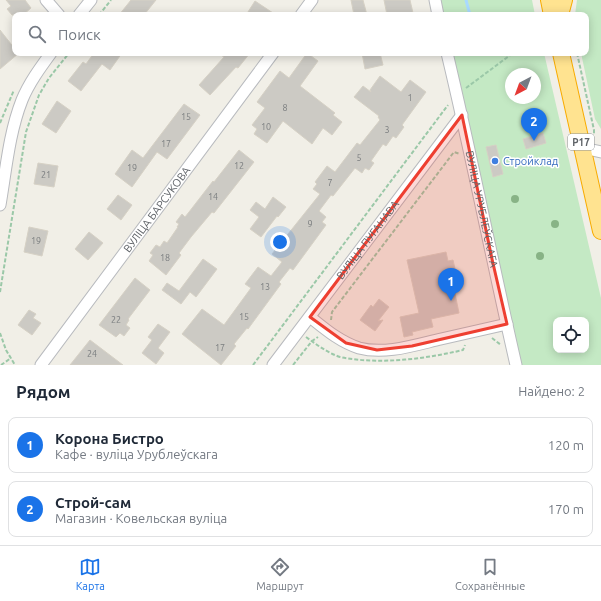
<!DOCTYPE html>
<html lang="ru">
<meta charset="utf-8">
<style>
body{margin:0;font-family:Ubuntu,sans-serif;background:#f6f6f7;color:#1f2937}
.controls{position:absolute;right:12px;bottom:12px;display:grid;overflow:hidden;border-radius:8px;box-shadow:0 2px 10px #0003}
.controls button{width:36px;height:36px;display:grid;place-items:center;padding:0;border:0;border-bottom:1px solid #e0e1e3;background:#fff;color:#1f2937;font:20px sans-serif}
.compass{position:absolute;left:505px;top:68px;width:36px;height:36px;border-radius:50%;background:#fff;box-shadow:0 2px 10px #0003;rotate:221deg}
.you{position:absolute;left:280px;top:242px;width:14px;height:14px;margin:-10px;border:3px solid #fff;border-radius:50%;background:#1a73e8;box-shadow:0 0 0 6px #1a73e833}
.badge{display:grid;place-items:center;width:26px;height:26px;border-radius:50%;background:#1a73e8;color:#fff;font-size:13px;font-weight:700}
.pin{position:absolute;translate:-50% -33px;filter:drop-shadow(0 1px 2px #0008)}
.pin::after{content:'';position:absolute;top:21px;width:14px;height:12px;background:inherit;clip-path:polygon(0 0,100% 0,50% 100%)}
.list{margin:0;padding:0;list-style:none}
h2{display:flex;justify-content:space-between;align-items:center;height:52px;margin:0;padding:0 16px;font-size:17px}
h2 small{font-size:13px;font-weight:400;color:#747a83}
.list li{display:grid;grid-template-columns:26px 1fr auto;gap:12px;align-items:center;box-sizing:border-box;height:56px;margin:0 8px 8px;padding:0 8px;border:1px solid #e0e1e3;border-radius:8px}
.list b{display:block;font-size:15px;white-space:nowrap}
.list p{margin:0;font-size:13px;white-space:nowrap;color:#747a83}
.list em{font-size:13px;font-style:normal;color:#747a83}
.icon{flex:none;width:22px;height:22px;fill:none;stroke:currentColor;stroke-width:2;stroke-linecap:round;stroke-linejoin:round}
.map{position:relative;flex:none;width:601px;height:365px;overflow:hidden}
.search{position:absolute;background:#fff;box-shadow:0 2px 10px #0003;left:12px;right:12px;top:12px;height:44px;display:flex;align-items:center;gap:10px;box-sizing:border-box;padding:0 14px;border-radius:8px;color:#747a83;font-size:15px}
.sheet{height:180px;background:#fff}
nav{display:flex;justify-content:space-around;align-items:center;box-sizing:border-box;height:56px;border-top:1px solid #e0e1e3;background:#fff;font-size:11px;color:#747a83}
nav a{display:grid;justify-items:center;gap:2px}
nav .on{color:#1a73e8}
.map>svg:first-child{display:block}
.green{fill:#c4e9c4;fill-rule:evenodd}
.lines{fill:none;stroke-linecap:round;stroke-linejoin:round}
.stream{stroke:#a9daff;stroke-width:3}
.building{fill:#cccac4;stroke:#d6d1c5}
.minor-casing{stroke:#b8babe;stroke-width:13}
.highway-casing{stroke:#f8ab00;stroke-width:18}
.path{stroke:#9bc8a8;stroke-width:2;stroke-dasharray:4 2;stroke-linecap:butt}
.minor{stroke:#fff;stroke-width:11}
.highway{stroke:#ffe390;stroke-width:16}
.tree{fill:#88b386}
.marked{fill:#ee3f31;fill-opacity:0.2;stroke:#ee3f31;stroke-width:3;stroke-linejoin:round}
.shop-dot{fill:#3f7fe0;stroke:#fff;stroke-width:1.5}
.labels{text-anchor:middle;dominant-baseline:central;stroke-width:3;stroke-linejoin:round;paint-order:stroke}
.number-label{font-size:9px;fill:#7a7d7f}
.shield{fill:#fff;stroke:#8f9295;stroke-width:1}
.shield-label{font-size:10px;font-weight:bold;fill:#5f6368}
.shop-label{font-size:11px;fill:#366cbe;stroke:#fff;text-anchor:start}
.street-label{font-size:11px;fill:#5f6368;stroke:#fff}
</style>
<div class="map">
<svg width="601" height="365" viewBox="0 0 601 365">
<rect width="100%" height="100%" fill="#f1efe7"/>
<!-- green -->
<path class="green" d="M439 0H532L535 15H442Z
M577 0H601V129L595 119 581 53H586V15H575Z
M451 53H544L601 298V365H521ZM511 74H535V98H511ZM556 320H586V350H556Z"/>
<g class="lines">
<!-- stream -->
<path class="stream" d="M466 0 470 15"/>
</g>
<!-- building -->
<path class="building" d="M6 0H25L31 8 23 15H12L7 9 11 6Z
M131 0H156L144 15H119Z
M351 0H363L367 15H354Z
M384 0H410L413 13 405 15H387Z
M255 1 276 15H246Z
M0 30 15 49V53H19L0 69Z
M94 53H122L110 70 102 64 81 91 68 81 83 62 86 64Z
M218 53H250L238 68 236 67 210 95 199 85 224 57Z
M307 53 318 61 300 86 335 113 333 115 342 122 332 135 323 128 312 144 283 121 267 143 254 134 257 129 252 125 265 108 257 102 280 71 289 78Z
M362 53H380L383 65 365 69Z
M380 76 401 92 410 80 426 92 402 125 404 127 396 138 393 136 386 146 383 144 371 161 374 163 369 170 365 168 362 173 355 168 333 196 331 195 319 211 326 217 322 222 326 225 293 270 290 268 279 282 281 284 248 329 247 328 234 344 236 346 221 365 182 334 202 309 224 325 251 288 245 284 258 267 271 276 282 262 272 254 320 194 313 189 317 184 315 182 327 166 335 172 357 143 360 145 380 120 378 117 379 116 354 97 363 86 371 92 370 90Z
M57 101 71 111 56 133 42 124Z
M184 104 200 115 167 159 157 152 132 187 115 174 132 150 143 158Z
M543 133 546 143 526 149 523 139Z
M496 145 503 174 493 177 486 147Z
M239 150 254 162 214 213 212 212 191 237 179 253 181 255 166 275 149 261 153 255 150 253 156 245 160 247 164 241 167 243 178 227H177L179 224 176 222 182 214 185 217 189 212 213 181 214 182Z
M38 163 58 166 54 187 34 184Z
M118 195 132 205 121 220 107 209Z
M273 197 286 207 278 217 277 216 261 237 250 229 259 217 250 210 256 202 265 209Z
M29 227 48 231 42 256 24 252Z
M89 232 103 243 88 260 75 249Z
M446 252 448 261 453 260 456 273 451 274 459 313 431 319 433 327 412 332 413 335 404 337 400 317 419 313 407 260Z
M203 259 217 269 196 297 190 292 181 304 162 290 167 283 179 291Z
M135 278 150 290 128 319 129 320 126 325 130 328 124 336 120 333 116 337 99 325Z
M379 299 389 307 378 321 383 320 375 331 360 320 371 305 373 307Z
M29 310 36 314 33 318 41 323 32 335 18 325Z
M158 324 170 332 158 348 164 353 156 364 142 353 152 340 148 337Z
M90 340 123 365H70Z"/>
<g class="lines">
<defs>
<g id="minor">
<path d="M46 0 59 15"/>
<path d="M435 0 438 15"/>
<path d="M79 15 91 0"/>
<path d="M301 15 312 0"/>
<path id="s1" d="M447 53C472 157 492 261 516 365"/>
<path d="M583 148 601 152"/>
<path d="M0 205C6 170 9 133 22 100 29 83 40 68 51 53"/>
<path d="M310 317C325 329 340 342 359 348 385 355 415 345 441 339 463 334 485 329 507 324"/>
<path id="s2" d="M41 365 273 53"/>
<path id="s3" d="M273 365 462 115"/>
</g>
<path id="highway" d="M549 0 552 15
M560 15 564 0
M561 53 601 231"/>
</defs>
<!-- minor casing -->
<use href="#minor" class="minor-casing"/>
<!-- highway casing -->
<use href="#highway" class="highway-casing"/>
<!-- path -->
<path class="path" d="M99 15 111 0
M577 53 594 130V135
M466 88 513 53
M0 123 14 90
M0 292 26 132 39 95 49 78 69 53
M331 320 332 312 454 152 460 154
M0 333 6 350 15 365
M306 337C317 345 328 353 340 357 380 365 424 359 463 350L465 345
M492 338 501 345
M1 365 11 358
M253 365 448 105
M293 365 312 341 318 337"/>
<!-- minor -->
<use href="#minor" class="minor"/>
<!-- highway -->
<use href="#highway" class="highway"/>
</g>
<!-- trees -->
<g class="tree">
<circle cx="515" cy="199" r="4"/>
<circle cx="555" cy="224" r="4"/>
<circle cx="540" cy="256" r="4"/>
</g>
<!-- marked area -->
<path class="marked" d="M462 115 492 259 507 324 412 346 377 350 346 343 310 317Z"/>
<!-- markers -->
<circle class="shop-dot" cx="495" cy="161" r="4"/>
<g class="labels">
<!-- number labels -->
<g class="number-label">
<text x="410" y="98">1</text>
<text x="285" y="108">8</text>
<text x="186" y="117">15</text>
<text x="266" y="127">10</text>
<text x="387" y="130">3</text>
<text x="166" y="144">17</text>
<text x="359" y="158">5</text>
<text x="239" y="166">12</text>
<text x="132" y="168">19</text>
<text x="46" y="175">21</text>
<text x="330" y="183">7</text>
<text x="213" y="197">14</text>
<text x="310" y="224">9</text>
<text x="36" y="241">19</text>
<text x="165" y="258">18</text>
<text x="265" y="287">13</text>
<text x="244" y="317">15</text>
<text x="116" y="320">22</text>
<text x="220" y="348">17</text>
<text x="92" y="354">24</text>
</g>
<!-- shield labels -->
<rect class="shield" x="568" y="134" width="26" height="16" rx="3"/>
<g class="shield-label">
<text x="581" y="142">Р17</text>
</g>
<!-- shop labels -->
<g class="shop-label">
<text x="503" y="161">Стройклад</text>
</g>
<!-- street labels -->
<g class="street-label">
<text stroke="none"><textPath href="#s2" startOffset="194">ВУЛІЦА БАРСУКОВА</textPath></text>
<text stroke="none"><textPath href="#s1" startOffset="160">ВУЛІЦА УРУБЛЕЎСКАГА</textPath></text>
<text stroke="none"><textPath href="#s3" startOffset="157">ВУЛІЦА ПУГАНАВА</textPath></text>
</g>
</g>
</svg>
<div class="controls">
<button><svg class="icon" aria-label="locate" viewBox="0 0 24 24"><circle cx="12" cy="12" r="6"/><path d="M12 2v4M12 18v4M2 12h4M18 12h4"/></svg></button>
</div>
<svg class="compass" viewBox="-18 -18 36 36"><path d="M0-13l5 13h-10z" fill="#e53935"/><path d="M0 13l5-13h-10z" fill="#747a83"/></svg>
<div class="you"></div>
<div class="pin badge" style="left:451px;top:301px">1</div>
<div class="pin badge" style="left:534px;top:141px">2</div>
<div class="search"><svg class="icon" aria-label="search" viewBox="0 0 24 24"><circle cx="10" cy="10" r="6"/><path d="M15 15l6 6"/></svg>Поиск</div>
</div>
<section class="sheet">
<h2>Рядом<small>Найдено: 2</small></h2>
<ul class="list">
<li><span class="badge">1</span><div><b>Корона Бистро</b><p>Кафе · вуліца Урублеўскага</p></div><em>120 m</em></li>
<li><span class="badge">2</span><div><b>Строй-сам</b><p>Магазин · Ковельская вуліца</p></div><em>170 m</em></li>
</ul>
</section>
<nav>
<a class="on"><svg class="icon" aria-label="map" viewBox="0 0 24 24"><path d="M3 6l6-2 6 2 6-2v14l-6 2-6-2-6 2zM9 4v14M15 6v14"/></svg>Карта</a>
<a><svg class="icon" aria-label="directions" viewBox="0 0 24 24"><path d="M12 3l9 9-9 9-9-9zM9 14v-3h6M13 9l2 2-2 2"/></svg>Маршрут</a>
<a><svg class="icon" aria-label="saved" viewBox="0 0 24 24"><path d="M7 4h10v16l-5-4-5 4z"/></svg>Сохранённые</a>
</nav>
